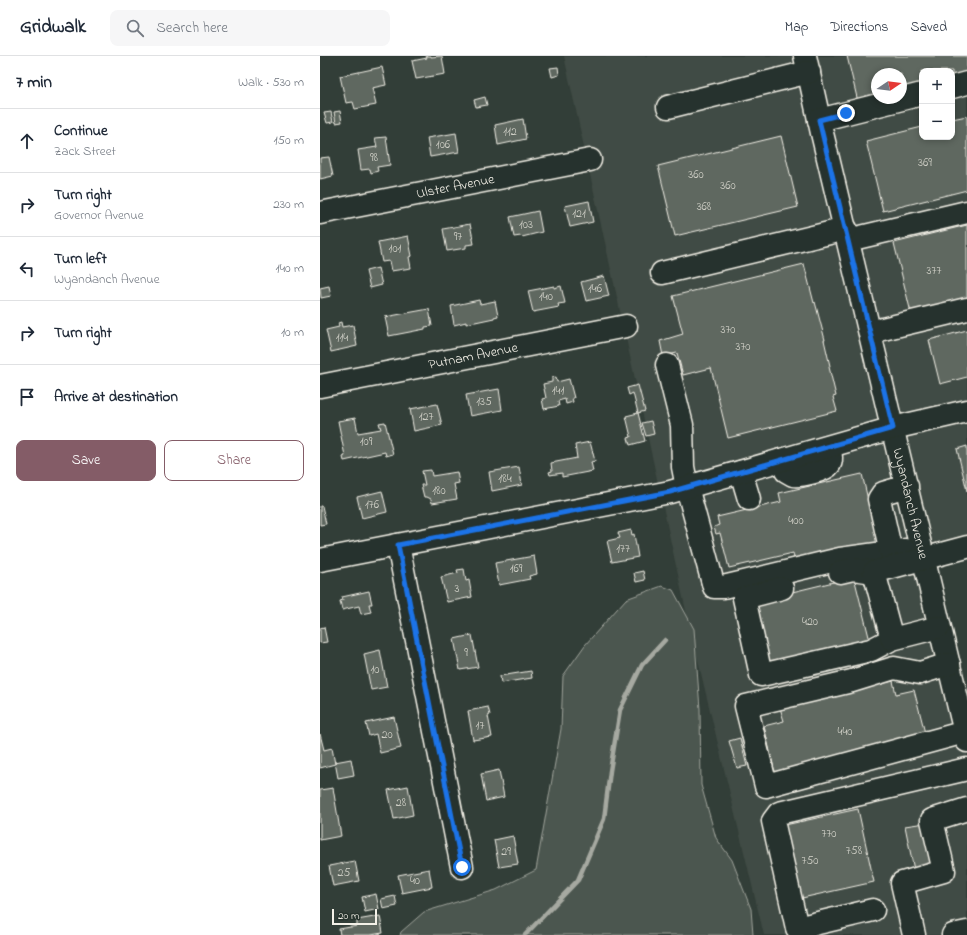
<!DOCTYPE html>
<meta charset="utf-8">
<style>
body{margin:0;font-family:"Indie Flower",sans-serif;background:#f6f6f7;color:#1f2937}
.controls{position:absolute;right:12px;top:12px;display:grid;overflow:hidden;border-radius:8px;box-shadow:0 2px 6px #0003}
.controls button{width:36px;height:36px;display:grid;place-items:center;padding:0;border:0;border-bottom:1px solid #e0e1e3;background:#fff;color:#1f2937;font:20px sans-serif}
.compass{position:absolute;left:551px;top:12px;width:36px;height:36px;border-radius:50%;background:#fff;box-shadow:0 2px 6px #0003;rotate:77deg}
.scale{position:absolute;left:12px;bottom:10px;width:45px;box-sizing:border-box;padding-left:4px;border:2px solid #f4f1e8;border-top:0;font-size:11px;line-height:14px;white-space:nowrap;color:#f4f1e8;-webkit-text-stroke:3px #26332d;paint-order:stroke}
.stop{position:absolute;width:12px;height:12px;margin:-9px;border:3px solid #1a73e8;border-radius:50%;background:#fff}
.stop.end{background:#1a73e8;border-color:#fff;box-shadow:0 1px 4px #0008}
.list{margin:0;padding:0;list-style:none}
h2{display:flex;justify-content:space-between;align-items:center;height:52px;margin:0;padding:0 16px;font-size:17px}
h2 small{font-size:13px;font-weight:400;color:#747a83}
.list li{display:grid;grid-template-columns:26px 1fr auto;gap:12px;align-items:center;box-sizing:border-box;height:64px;padding:0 16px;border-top:1px solid #e0e1e3}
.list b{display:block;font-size:15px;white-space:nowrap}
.list p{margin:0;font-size:13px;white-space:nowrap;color:#747a83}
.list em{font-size:13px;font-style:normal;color:#747a83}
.actions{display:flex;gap:8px;padding:12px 16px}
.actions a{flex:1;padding:9px 0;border:1px solid #845c67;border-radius:8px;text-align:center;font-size:14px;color:#845c67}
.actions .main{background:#845c67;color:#fff}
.icon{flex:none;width:22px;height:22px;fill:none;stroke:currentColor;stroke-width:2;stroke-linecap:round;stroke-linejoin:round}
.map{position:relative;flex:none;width:647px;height:879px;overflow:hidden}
header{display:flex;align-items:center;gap:24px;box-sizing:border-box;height:56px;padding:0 20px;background:#fff;border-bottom:1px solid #e0e1e3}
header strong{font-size:19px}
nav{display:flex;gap:22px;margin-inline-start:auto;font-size:14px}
.search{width:280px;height:36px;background:#f6f6f7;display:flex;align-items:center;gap:10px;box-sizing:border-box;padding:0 14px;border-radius:8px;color:#747a83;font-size:15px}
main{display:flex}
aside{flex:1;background:#fff}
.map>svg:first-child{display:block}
.built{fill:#404b44;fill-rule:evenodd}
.green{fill:#4c564f;stroke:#a0a49c}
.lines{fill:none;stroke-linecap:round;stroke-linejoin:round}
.stream{stroke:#a6a9a1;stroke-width:4.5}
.building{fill:#5f6861;stroke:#f4f1e8}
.minor-casing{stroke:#f4f1e8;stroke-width:25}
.minor{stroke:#26332d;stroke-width:22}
.route{stroke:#1a73e8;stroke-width:5}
.labels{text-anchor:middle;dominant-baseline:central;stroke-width:3;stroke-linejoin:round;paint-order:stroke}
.number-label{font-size:12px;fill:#cfcfc6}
.street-label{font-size:14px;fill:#f4f1e8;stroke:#26332d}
</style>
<header>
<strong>Gridwalk</strong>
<div class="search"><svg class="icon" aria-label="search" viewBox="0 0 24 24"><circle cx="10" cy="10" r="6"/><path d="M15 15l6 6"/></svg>Search here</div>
<nav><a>Map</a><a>Directions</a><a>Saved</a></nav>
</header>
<main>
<aside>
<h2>7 min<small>Walk · 530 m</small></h2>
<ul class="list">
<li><svg class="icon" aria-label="ahead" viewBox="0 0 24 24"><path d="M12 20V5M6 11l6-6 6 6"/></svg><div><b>Continue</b><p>Zack Street</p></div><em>150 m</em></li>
<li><svg class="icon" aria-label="right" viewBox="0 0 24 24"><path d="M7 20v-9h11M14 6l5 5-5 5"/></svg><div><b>Turn right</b><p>Governor Avenue</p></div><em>230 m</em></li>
<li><svg class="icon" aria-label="left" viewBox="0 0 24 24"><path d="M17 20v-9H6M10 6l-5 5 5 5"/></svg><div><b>Turn left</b><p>Wyandanch Avenue</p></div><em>140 m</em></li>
<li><svg class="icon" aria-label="right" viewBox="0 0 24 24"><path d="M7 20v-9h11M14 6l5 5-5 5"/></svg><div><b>Turn right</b></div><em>10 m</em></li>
<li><svg class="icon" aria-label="arrive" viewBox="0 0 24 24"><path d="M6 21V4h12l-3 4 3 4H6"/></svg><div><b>Arrive at destination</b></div></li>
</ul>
<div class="actions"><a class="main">Save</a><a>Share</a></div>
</aside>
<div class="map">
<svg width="647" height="879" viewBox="0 0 647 879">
<rect width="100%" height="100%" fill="#323e38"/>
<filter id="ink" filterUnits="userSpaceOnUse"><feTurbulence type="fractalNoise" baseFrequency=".025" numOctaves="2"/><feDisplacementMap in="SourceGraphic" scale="8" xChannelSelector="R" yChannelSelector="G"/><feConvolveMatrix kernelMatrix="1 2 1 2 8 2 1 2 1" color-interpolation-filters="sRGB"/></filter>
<g filter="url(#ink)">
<!-- built -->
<path class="built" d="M244 0H647V481L601 491 647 685V879H444L366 555ZM602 15H632V81H602ZM557 18H581V42H557Z"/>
<!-- green -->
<path class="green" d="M342 530 353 534 374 573 380 653 381 729 396 782 412 804 431 853 433 879H80L81 876 104 856 176 834 216 814 241 673 243 620 265 589 306 543Z"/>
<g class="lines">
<!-- stream -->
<path class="stream" d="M205 879 258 824 284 763 290 715 300 654 322 609 345 584"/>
</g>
<!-- building -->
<path class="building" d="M106 0H111V1L122 0 125 18 96 23 92 5 107 2Z
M527 0H647V24L632 28V15H602V35L581 40V18H557V42L539 50Z
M62 11 66 29 52 32 56 49 35 53 33 46 26 47 20 20Z
M238 11 239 19 232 21 230 12Z
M165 41 167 49 156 51 154 44Z
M20 55 22 66 16 67 14 56Z
M11 56 13 66 7 67 4 57Z
M647 60V134L563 155 546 85 602 71V81H632V63Z
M203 63 206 83 178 89 175 69Z
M136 77 139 96 110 101 107 82Z
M461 80 478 151 355 180 338 110Z
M66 81 70 109 57 111 58 115 51 117 50 113 41 114 38 94 57 91 55 82Z
M9 101 13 120 0 123V102Z
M269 145 273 166 250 171 245 150Z
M218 155 222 176 202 181 201 180 194 181 190 161Z
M150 168 154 188 146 189V192L127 195 123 173Z
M647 169V244L591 257 574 187Z
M88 180 92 200 89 201 91 212 71 215 69 205 62 206 58 186Z
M484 208 494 247 495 246 505 284H504L510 310 509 311 516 340 513 341 517 355 408 382 391 312 363 319 357 297 343 300 340 285 363 278 353 240Z
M58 212 62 229 50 232 46 215Z
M284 220 289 240 266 245 261 226Z
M9 230 11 240 1 242 0 232Z
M234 230V232L241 230 245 247 238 248 239 251 213 256 208 235Z
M159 244 160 248 175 245 178 260 174 261V262L146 268V266L134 269 131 250Z
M109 253 112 270 105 271V273L69 280 65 261Z
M21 266 22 271 33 269 37 290 11 296 6 274 19 271 18 267Z
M647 274V321L620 328 609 284Z
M236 321 237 326 249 323 254 342H252L253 346 246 348 245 343 238 345 239 350 224 353 222 343 226 342 223 328 232 326V322Z
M318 329 325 355 318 357 313 337 309 339 307 332Z
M179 333 182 354 150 360 146 339Z
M117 348 122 369 94 375 90 353Z
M318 357 325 385 310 389 308 382 311 381 306 360Z
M35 362 38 377 61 373 59 367 65 366 73 398 66 400 65 396 24 405 23 401 25 400 18 365Z
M331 365 334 378 326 380 322 367Z
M270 386 275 405 271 406 273 415 242 421V417L230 419 229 416 232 415 231 407 257 402 255 389Z
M647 390V435L637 393Z
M199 411 202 429 172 435 169 416Z
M111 414 112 420 137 416 139 427 134 428 137 443 112 447 111 443 107 441H104L101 429H105L102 415Z
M542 418 558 487 475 507 473 497 409 512 400 477 396 478 394 471 399 469 397 461 461 446 459 437Z
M62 435 67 456 42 462 37 441Z
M0 450H2L6 468 0 469Z
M311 474 312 479 314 478 318 501 292 506 287 485 300 482 298 477Z
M214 500 217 518 209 520 210 523 179 529 175 507Z
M144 513 146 525 149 524 152 541 127 546 121 521 138 517 137 514Z
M323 515 325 524 316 526 314 517Z
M534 521 550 585 446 611 431 546Z
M49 535 52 548H49L51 556 41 558 39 550 22 554 20 545 23 544 22 541Z
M4 571 7 586 0 587V572Z
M152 579 158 611 140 614 134 583Z
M60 594 67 631 51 634 44 598Z
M211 615 212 622 181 627 180 620Z
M573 625 576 638 594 634 606 681 455 717 444 670 464 665 460 652Z
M168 651 170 659 168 660 172 681 153 684 148 655Z
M74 661 81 692 60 697 56 678 49 680 46 667Z
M0 678 4 694 12 692 15 708 0 712Z
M420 682 427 710 417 712 409 685Z
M31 703 34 719 18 722 15 706Z
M179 714 184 741 166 745 161 718Z
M88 730 93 759 74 763 68 734Z
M13 732 21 780 0 784V734Z
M538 753 554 826 482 842 465 769Z
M605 767 614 811 594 814 585 770Z
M193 780 198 808 179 811 174 784Z
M35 805 39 825 13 830 9 810Z
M109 813 112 831 82 837 78 819Z
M56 838 59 853 45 856 42 841Z
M75 840 77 850 63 853 61 843Z
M60 860 63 877 50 879H20L19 873 37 870V864Z"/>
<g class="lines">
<defs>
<g id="minor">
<path id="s1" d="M485 0 502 77 647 685"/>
<path d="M632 31 647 27"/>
<path d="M348 51 489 16"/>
<path d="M499 64 602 38"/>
<path id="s2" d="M0 157 270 104"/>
<path d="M528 184 647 156"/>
<path d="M342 217 526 173"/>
<path d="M550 276 647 253"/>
<path d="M347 309 362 369 363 411 367 431 394 531H403L520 503 571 496"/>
<path id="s3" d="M0 330 306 270"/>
<path d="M461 404 466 415 473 419C480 420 505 415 509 409 513 404 510 396 509 391"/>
<path d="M421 416 429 443"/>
<path d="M78 489 142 811"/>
<path d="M585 494 571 496 559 443 563 437 587 430"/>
<path d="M0 504 350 436 573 372 647 355"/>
<path d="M520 516 533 513 554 516"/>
<path d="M462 532 424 542 441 619 551 594 572 583"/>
<path d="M619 571 572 583 554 516 647 491"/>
<path d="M629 608 600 617 574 612 532 625 426 650 446 730 645 676"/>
<path d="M553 854 477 872 453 765 459 757 647 713"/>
<path d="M594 879 582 827 624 815 612 764 647 753"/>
<path d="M633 879 647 876"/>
</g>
</defs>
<!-- minor casing -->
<use href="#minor" class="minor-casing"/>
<!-- minor -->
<use href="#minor" class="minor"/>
</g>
</g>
<g class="lines" filter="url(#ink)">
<!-- route -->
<path class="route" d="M142 811 78 489 350 436 573 372 499 64 526 57"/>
</g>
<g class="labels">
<!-- number labels -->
<g class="number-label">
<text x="190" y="76">112</text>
<text x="123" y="89">106</text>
<text x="54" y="102">98</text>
<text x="605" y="107">369</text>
<text x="376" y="119">360</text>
<text x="408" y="130">360</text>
<text x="384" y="151">368</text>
<text x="259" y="158">121</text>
<text x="206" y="169">103</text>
<text x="138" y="181">97</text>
<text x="75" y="193">101</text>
<text x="614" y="215">377</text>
<text x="275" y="233">146</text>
<text x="226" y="241">140</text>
<text x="408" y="274">370</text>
<text x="22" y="282">114</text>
<text x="423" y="291">370</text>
<text x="238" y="335">141</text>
<text x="164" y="346">135</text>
<text x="106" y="361">127</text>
<text x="46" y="386">109</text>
<text x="185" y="423">184</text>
<text x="119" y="435">180</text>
<text x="52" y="449">176</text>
<text x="476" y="465">400</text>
<text x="303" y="493">177</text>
<text x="196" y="513">169</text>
<text x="137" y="533">3</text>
<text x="490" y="566">420</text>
<text x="146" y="597">9</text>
<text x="55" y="614">10</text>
<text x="160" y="670">17</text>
<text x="525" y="676">440</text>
<text x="67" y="679">20</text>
<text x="81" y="747">28</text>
<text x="509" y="778">770</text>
<text x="534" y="795">758</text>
<text x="186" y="796">29</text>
<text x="490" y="805">750</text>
<text x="24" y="817">25</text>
<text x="95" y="825">40</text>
</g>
<!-- street labels -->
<g class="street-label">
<text stroke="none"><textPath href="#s2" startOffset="138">Ulster Avenue</textPath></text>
<text stroke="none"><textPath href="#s3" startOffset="156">Putnam Avenue</textPath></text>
<text stroke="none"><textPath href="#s1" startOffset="460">Wyandanch Avenue</textPath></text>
</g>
</g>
</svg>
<div class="controls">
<button>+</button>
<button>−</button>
</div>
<svg class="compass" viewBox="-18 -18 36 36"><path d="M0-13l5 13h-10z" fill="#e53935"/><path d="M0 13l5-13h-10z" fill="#747a83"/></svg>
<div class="scale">20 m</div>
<div class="stop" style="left:142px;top:811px"></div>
<div class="stop end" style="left:526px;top:57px"></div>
</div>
</main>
